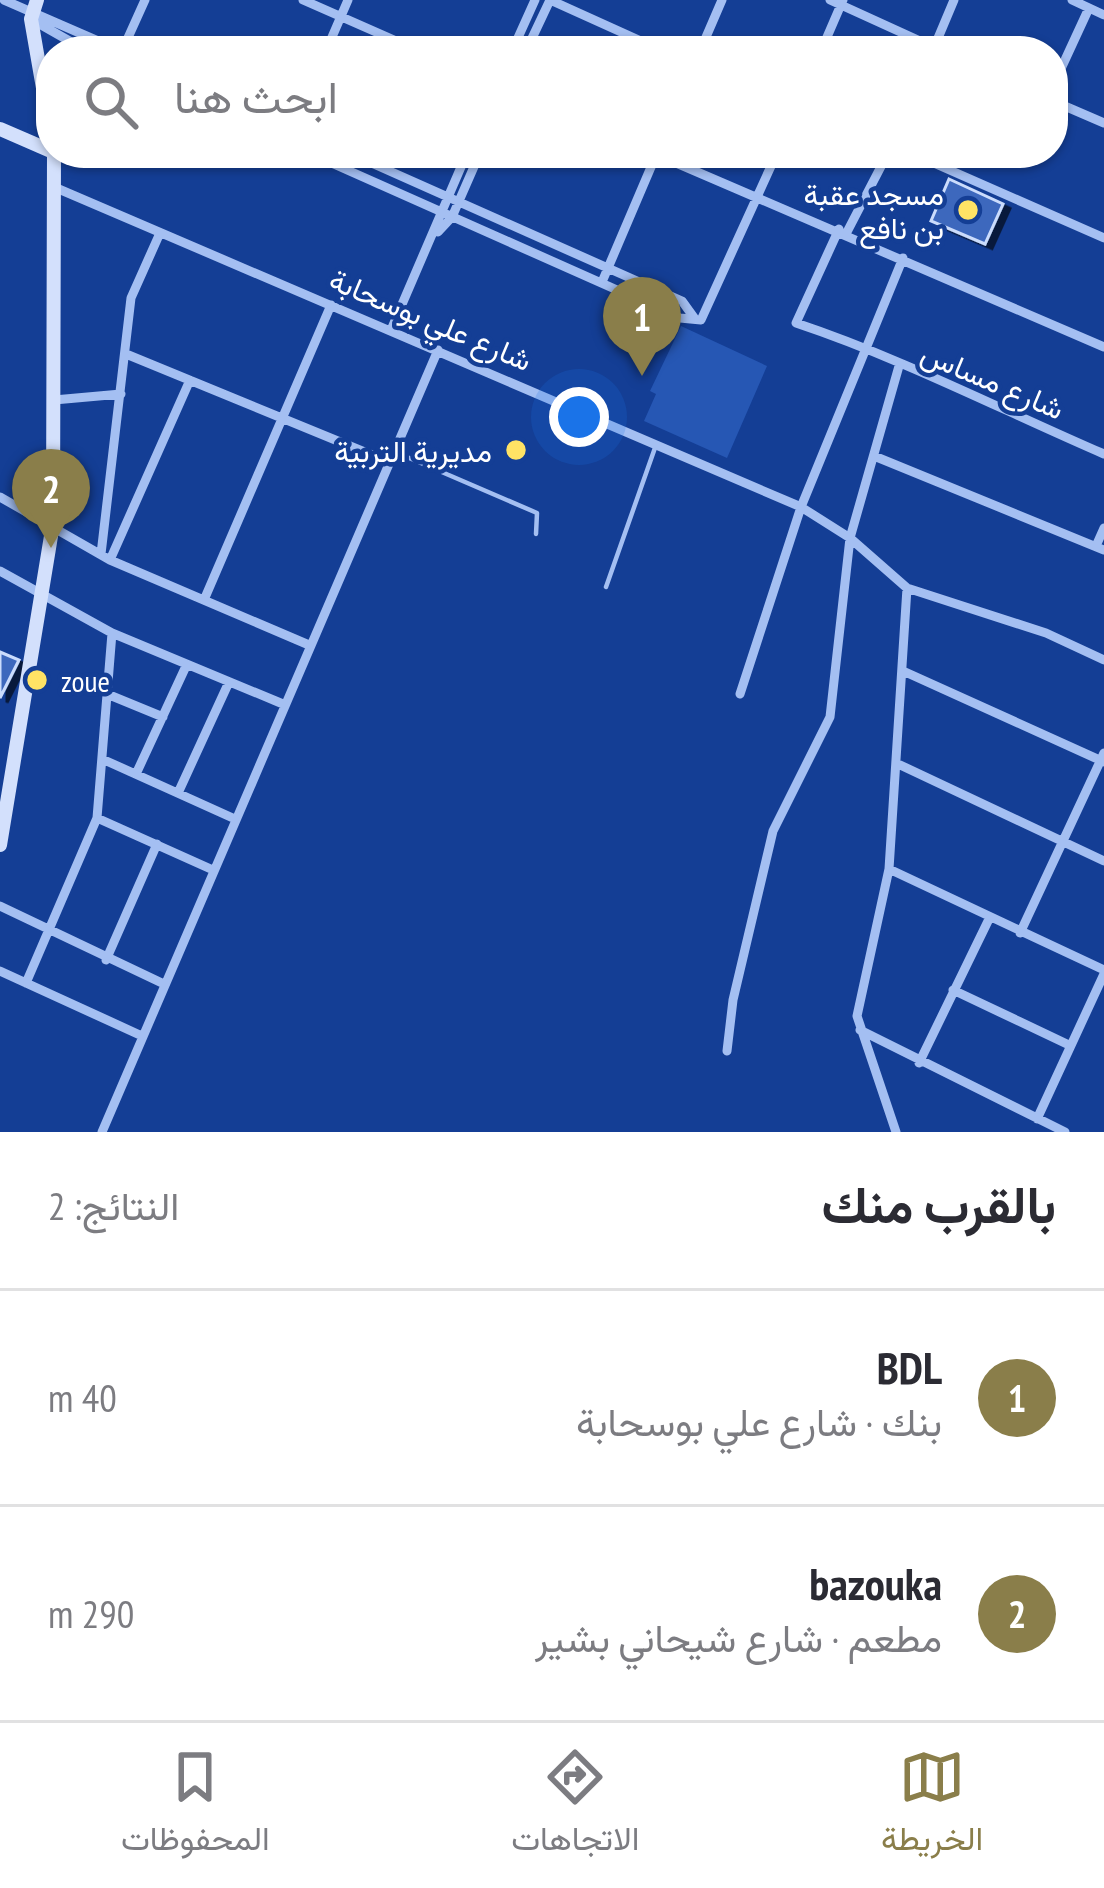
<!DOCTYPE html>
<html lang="ar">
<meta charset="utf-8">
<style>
body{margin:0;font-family:"PT Sans Narrow",Vazirmatn,sans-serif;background:#f7f7f7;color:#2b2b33;direction:rtl}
.you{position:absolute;left:579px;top:417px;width:42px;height:42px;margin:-30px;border:9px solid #fff;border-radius:50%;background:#1a73e8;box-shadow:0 0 0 18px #1a73e833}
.badge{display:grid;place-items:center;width:78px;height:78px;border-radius:50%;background:#8a7e4a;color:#fff;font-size:39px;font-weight:700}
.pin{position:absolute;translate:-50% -99px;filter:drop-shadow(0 3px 6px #0008)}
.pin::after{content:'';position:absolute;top:63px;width:42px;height:36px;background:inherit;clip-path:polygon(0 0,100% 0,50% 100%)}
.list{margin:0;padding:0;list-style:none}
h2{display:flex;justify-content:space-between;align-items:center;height:156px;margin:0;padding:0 48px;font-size:51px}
h2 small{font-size:39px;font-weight:400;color:#7c7c81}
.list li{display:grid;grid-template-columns:78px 1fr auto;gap:36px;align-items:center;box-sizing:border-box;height:216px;padding:0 48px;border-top:3px solid #e1e1e2}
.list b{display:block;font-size:45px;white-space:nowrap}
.list p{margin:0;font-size:39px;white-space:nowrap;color:#7c7c81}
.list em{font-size:39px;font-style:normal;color:#7c7c81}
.icon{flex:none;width:66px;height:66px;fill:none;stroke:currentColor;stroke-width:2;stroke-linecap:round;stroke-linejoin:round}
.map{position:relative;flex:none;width:1104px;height:1132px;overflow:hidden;direction:ltr}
.search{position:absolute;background:#fff;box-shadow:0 3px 9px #0004;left:36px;right:36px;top:36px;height:132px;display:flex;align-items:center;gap:30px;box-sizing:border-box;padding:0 42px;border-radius:48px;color:#7c7c81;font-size:45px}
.sheet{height:588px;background:#fff}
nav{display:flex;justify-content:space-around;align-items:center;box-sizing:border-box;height:168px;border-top:3px solid #e1e1e2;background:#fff;font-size:33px;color:#7c7c81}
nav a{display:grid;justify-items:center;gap:6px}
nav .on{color:#8a7e4a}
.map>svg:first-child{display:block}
.green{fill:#2657b4}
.building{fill:#3d68bd;stroke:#cbdcfc;stroke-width:3;filter:url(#shadow)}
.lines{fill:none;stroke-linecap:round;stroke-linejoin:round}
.service{stroke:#a4bff2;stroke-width:4.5}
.minor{stroke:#a4bff2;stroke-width:9}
.secondary{stroke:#d3e0fc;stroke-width:14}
.poi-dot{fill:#ffe365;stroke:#143e95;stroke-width:4.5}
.labels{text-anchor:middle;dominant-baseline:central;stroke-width:9;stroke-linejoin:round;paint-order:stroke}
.poi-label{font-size:30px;fill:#fff;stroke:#143e95;text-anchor:end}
.street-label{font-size:30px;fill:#fff;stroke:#143e95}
</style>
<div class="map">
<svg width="1104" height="1132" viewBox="0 0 1104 1132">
<defs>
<filter id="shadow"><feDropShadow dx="7" dy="4.5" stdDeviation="0" flood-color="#0009"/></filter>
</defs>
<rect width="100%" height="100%" fill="#143e95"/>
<!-- green -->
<path class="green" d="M681 326 767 366 727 458 644 421 656 394 650 391Z"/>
<!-- building -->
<path class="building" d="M949 179 1003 204 985 244 931 221Z
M0 652 19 660 0 698Z"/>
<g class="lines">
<!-- service -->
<path class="service" d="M393 451 537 513 536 534
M606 587 656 445"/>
<!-- minor -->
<path class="minor" d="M4 0 121 51
M303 0 419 51
M550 0 663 51
M830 0 942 51
M1072 0 1104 15
M29 18 87 51
M933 50 954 0
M122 51 145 0
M326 51 348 0
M512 51 535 0
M526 51 550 0
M700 51 722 0
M821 51 843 0
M1053 86 1089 8
M1053 101 1104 123
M309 153 680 318 701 320 777 153
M349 153 682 301 695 319
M653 153 1104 347
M911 153 1104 238
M54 187 801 507 850 538 907 588 1046 633 1104 660
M839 229 796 323C901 358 1002 410 1104 454
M438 232 452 217 480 153
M847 232 888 153
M602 282 657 153
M391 330 467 153
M126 354 389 462
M54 400 121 394
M874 456 1104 550
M0 497 110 560 309 645
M1096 546 1104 528
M101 554 131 298 160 233
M110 560 190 380
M0 571 112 633 283 704
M204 600 331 305
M903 671 1104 762
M107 694 163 717
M740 694 801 507 903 258
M102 759 235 819
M898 764 1104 861
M136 774 187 664
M178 793 229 682
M97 818 213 870
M889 869 1104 970
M0 906 164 984
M1020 933 1104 753
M106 960 157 844
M0 971 142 1036
M26 983 97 818 112 633
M953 990 1069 1045
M860 1030 1065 1132
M727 1051 733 1000 773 831 830 717 850 538 899 366
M919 1063 989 919
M1037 1119 1104 974
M102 1132 438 350
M896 1132 857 1016 889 869 907 588"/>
<!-- secondary -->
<path class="secondary" d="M37 0 31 19 51 134
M0 129 51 151
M0 845 53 524 54 153"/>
</g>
<!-- markers -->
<g class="poi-dot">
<circle cx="968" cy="210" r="12"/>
<circle cx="516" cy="450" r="12"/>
<circle cx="37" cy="680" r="12"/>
</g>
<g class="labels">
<!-- poi labels -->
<g class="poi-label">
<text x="944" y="193">مسجد عقبة<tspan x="944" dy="34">بن نافع</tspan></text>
<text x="492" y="450">مديرية التربية</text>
<text x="61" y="680" text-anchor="start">zoue</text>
</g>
<!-- street labels -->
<g class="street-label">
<text transform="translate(431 319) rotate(23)">شارع علي بوسحابة</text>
<text transform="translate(993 380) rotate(23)">شارع مساس</text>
</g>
</g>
</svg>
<div class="you"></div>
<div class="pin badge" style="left:642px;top:376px">1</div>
<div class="pin badge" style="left:51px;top:548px">2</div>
<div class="search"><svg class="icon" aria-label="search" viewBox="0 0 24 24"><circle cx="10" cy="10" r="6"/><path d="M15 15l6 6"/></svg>ابحث هنا</div>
</div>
<section class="sheet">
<h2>بالقرب منك<small>النتائج: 2</small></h2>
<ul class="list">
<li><span class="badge">1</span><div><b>BDL</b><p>بنك · شارع علي بوسحابة</p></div><em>40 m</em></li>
<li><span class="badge">2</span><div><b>bazouka</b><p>مطعم · شارع شيحاني بشير</p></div><em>290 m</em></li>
</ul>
</section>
<nav>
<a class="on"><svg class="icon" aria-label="map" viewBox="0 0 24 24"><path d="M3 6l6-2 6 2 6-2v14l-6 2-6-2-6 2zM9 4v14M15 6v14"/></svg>الخريطة</a>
<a><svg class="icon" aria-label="directions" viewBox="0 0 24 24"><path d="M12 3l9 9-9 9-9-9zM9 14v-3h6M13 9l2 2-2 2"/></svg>الاتجاهات</a>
<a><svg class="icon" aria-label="saved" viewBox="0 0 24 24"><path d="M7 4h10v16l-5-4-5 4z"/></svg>المحفوظات</a>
</nav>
